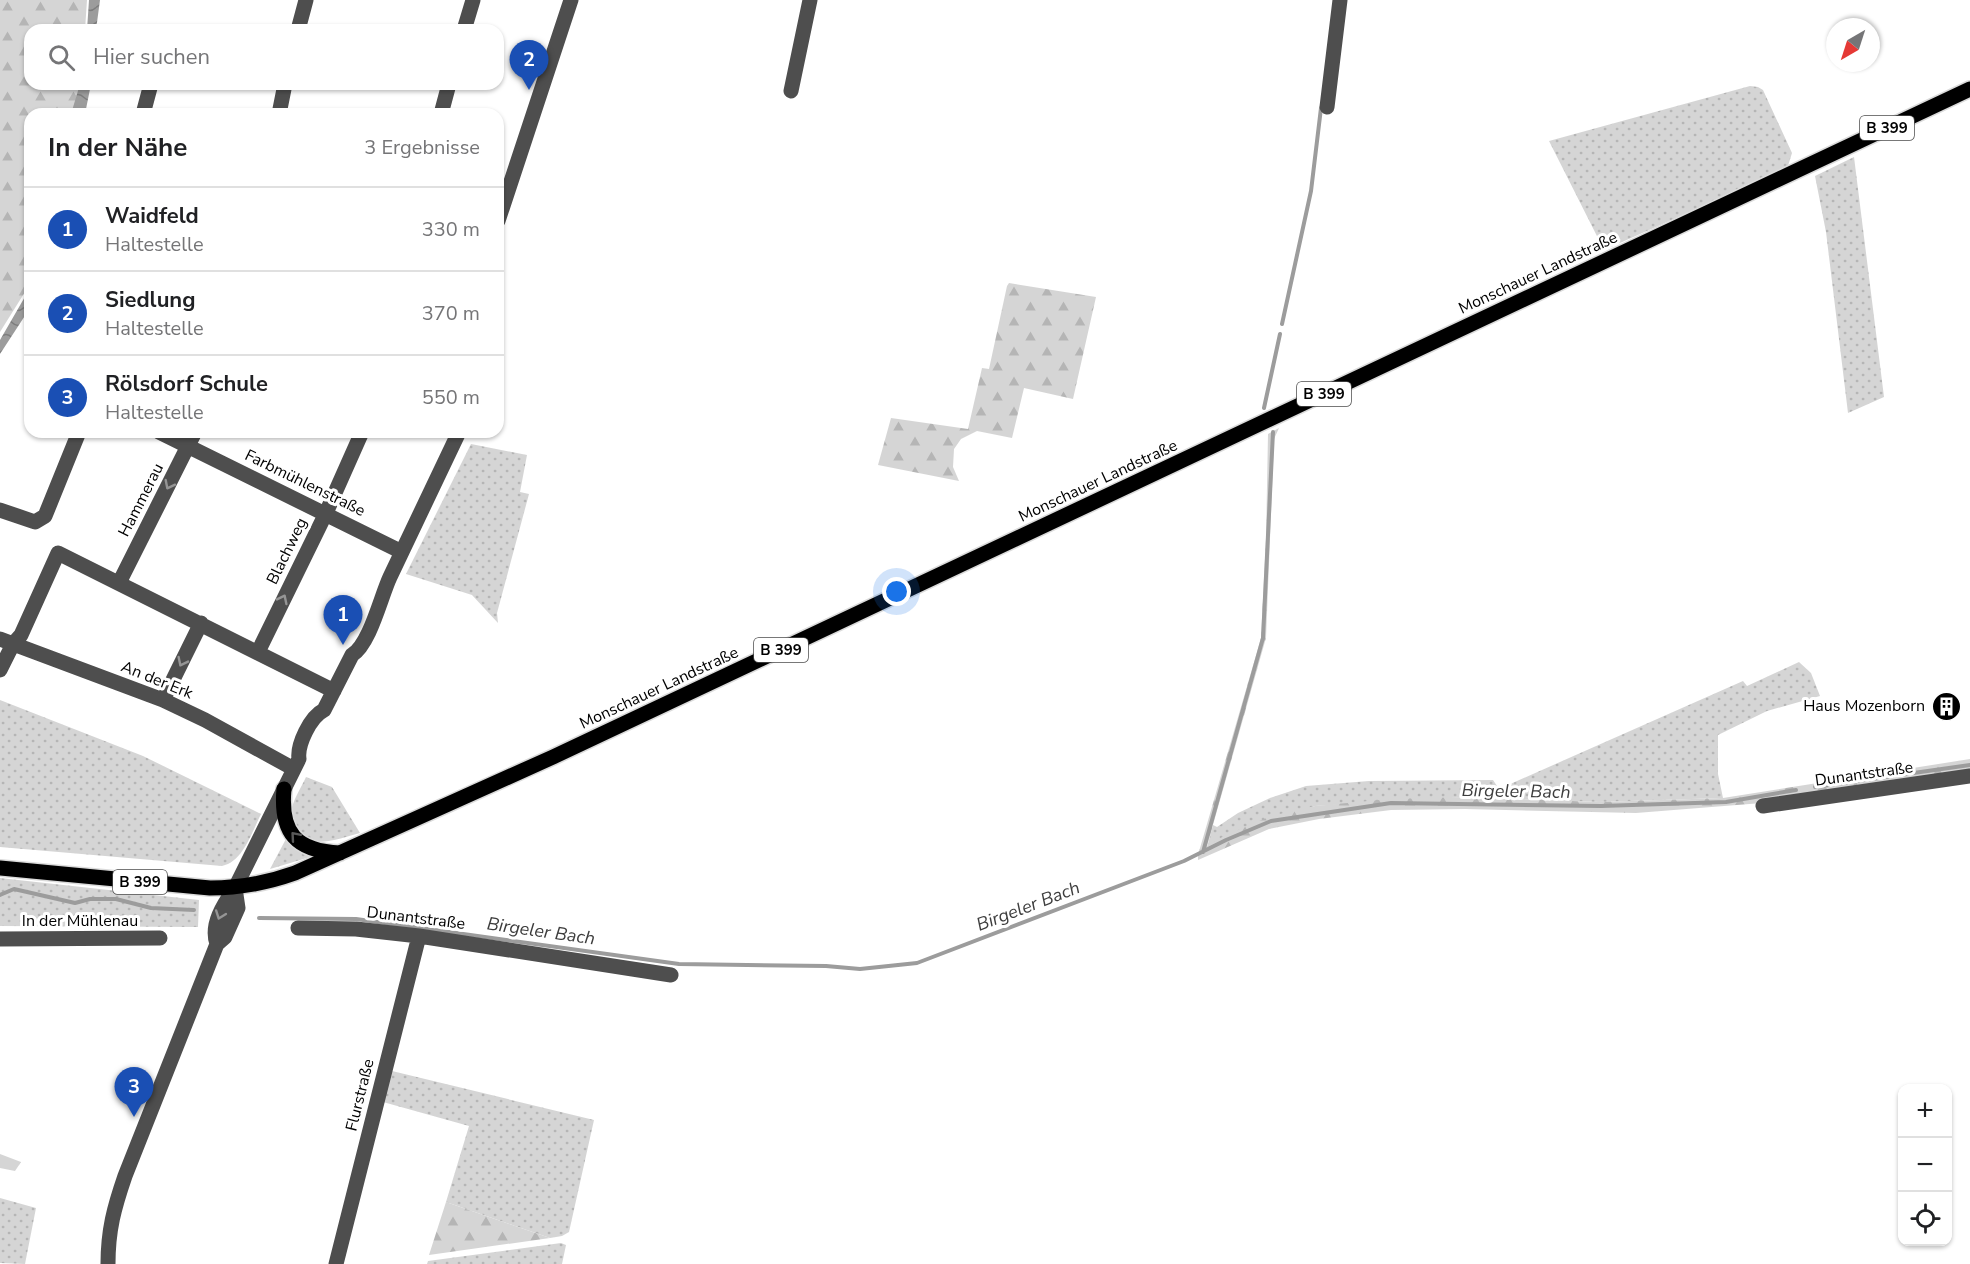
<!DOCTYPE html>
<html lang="de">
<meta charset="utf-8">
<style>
body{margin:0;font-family:"Nunito Sans",sans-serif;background:#f6f6f6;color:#202124}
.controls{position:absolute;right:18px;bottom:18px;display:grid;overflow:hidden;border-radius:12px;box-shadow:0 2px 4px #0004}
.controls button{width:54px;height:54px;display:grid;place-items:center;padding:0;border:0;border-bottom:2px solid #e0e0e0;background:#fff;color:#202124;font:30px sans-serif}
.compass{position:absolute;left:1826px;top:18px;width:54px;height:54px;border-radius:50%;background:#fff;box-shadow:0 2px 4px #0004;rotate:219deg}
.you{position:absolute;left:897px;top:592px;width:21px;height:21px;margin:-15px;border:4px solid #fff;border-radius:50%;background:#1a73e8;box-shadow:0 0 0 9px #1a73e833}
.badge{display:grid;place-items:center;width:39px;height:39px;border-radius:50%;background:#000;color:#fff;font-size:20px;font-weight:700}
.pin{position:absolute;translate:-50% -50px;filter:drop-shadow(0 2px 3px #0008)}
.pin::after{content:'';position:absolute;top:32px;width:21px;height:18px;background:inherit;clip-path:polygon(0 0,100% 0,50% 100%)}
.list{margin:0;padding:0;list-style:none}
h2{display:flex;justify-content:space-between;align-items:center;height:78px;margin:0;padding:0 24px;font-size:26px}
h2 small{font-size:20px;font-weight:400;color:#757577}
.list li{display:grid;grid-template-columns:39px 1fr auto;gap:18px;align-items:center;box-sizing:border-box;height:84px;padding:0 24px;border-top:2px solid #e0e0e0}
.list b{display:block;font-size:22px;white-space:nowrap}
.list p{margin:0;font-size:20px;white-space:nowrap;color:#757577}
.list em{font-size:20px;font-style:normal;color:#757577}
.icon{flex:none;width:33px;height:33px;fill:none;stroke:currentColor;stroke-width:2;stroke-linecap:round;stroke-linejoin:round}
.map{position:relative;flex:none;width:1970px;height:1264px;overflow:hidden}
.search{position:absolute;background:#fff;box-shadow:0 2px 4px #0004;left:24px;top:24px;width:480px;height:66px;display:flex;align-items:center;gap:15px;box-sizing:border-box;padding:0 21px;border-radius:18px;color:#757577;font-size:22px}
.panel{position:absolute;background:#fff;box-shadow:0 2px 4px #0004;left:24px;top:108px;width:480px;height:330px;border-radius:18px}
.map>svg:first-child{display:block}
.grass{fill:url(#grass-dots)}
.forest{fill:url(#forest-firs)}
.water{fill:url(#water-waves)}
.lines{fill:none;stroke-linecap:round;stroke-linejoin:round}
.stream{stroke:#9c9c9c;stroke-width:4}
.major-casing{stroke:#dbdbdb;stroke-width:18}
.minor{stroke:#4e4e4e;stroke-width:15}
.major{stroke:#000;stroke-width:15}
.oneway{stroke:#959595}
.oneway2{stroke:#595959}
.labels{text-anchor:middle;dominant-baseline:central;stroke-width:6;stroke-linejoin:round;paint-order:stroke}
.shield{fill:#fff;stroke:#4c4c4c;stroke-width:1.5}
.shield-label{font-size:15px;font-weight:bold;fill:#000}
.street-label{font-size:16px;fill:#000;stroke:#fff}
.poi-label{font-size:16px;fill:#000;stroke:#fff;text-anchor:end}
.water-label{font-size:18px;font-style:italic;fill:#3d3d3d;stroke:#fff}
</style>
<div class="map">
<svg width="1970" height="1264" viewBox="0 0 1970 1264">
<defs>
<pattern id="grass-dots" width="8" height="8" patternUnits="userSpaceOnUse" patternTransform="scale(1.5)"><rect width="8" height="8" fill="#d5d5d5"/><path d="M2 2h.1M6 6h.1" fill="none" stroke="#b5b5b5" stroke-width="1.8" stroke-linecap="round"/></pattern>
<pattern id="forest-firs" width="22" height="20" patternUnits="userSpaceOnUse" patternTransform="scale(1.5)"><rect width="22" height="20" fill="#d5d5d5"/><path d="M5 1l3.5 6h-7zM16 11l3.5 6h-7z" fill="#b5b5b5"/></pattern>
<pattern id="water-waves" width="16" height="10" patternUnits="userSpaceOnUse" patternTransform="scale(1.5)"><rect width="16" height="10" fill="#9c9c9c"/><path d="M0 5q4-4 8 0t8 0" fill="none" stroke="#7d7d7d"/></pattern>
</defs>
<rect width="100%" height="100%" fill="#fff"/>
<!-- grass -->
<path class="grass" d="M1750 86 1758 87 1763 90 1792 153 1787 169 1604 250 1549 141Z
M1854 157 1884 397 1848 413 1826 232 1815 176Z
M471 444 527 455 520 492 529 494 497 613 498 623 472 595 406 574Z
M1799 662 1811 673 1820 696 1767 711 1718 735V774L1723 798 1599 802 1468 797 1315 806 1207 847 1213 825 1217 827 1238 813 1270 798 1306 786 1369 781 1493 780 1499 789 1743 681 1747 686Z
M0 700 143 756 261 814C252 832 243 862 222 866L0 847Z
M306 777 332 787 360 833C340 838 307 853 295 827 293 821 291 814 292 808 294 798 302 786 306 777Z
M287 837 317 855 270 869Z
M0 878 199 900 198 927 0 926Z
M392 1071 594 1120 569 1232 562 1236 550 1238 446 1202 469 1126 383 1102Z
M0 1198 36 1208 25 1264 0 1263Z
M561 1243 566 1245 562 1264H427L428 1261Z"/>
<!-- forest -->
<path class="forest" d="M0 0H87L85 30H30V84H80L77 114H30V284L0 332Z
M1009 283 1096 297 1073 399 1024 388 1012 438 977 431 961 439 954 449 953 467 959 481 878 465 891 418 968 429 982 368 989 369 1007 286Z
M1279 428 1274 439 1266 638 1207 846 1224 836 1271 816 1315 806 1390 799 1468 797 1599 802 1723 798 1970 759V772L1762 803 1636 813 1465 809 1391 810 1319 819 1269 829 1198 860V855L1261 638 1266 539 1268 434Z
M0 1154 21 1162 15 1171 0 1168Z
M446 1202 550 1238 429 1255Z"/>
<!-- water -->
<path class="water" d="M89 0H100L96 30H87Z
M80 84H91L85 114H71Z
M30 288V308L0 354V340Z"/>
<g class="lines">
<!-- stream -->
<path class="stream" d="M1282 324 1311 191 1321 108
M1264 408 1280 334
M1815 787 1970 765
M1203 852 1263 638 1273 432
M0 895 14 889 75 903 90 899H116L151 908 194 910
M259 918 356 919 679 964 826 966 860 969 917 963 1184 861 1226 840 1271 821 1391 803 1601 806 1726 802 1796 790"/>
<defs>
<path id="major" d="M284 789C280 833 296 851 340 853
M0 868 210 888C240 888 267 883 295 873L553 757 1970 89"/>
</defs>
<!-- major casing -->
<use href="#major" class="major-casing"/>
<!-- minor -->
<path class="minor" d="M298 30 306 0
M464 30 473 0
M791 91 810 0
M1327 107 1340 0
M143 114 151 84
M279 114 285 84
M441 114 449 84
M498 221 571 0
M159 432 402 552
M0 510 35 522 45 516 79 432
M119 583 195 432
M0 639 163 700 205 720 294 769
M258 652 326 513 362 432
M0 670 13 644 21 635 58 553 334 691
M163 700 201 623
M299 759C297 745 310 717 324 710L352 655C370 644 381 596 390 577L459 432
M1763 806 1970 776
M298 928 356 929 419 936 671 975
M0 939 160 938
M217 944C210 924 224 904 235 888L298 761
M108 1264C108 1230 114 1208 125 1176L217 944 225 937 238 908 235 888
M336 1264 419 936"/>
<!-- major -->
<use href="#major" class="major"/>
</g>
<!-- one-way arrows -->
<defs><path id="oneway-chevron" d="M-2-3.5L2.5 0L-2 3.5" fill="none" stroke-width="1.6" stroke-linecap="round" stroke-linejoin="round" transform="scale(1.5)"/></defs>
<g class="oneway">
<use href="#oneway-chevron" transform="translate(169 485) rotate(117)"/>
<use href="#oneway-chevron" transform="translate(283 599) rotate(-64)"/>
<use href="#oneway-chevron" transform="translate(182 662) rotate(116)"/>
<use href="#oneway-chevron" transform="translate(220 915) rotate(110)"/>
</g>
<use class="oneway2" href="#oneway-chevron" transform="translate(295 836) rotate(-131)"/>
<!-- icons -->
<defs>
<symbol id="building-disc" viewBox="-11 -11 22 22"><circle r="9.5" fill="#000" stroke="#fff"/><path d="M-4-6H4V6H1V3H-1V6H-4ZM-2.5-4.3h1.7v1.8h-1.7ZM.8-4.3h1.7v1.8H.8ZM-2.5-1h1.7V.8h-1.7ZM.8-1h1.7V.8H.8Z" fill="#fff"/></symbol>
</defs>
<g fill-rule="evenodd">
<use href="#building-disc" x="1930" y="690" width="33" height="33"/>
</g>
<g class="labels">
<!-- shield labels -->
<g class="shield">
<rect x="1860" y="116" width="54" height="24" rx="4.5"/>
<rect x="1297" y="382" width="54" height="24" rx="4.5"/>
<rect x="754" y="638" width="54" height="24" rx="4.5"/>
<rect x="113" y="870" width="54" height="24" rx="4.5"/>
</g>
<g class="shield-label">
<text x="1887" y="128">B 399</text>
<text x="1324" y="394">B 399</text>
<text x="781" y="650">B 399</text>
<text x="140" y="882">B 399</text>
</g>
<!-- street labels -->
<g class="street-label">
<text transform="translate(1538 273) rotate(-25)">Monschauer Landstraße</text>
<text transform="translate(1098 481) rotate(-25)">Monschauer Landstraße</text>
<text transform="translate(305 483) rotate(26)">Farbmühlenstraße</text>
<text transform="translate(141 500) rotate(-63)">Hammerau</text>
<text transform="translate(287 551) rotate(-64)">Blachweg</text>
<text transform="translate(157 680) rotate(22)">An der Erk</text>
<text transform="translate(659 688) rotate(-25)">Monschauer Landstraße</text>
<text transform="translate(1864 774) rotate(-8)">Dunantstraße</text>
<text transform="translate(416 918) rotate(7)">Dunantstraße</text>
<text x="80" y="921">In der Mühlenau</text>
<text transform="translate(360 1095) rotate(-76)">Flurstraße</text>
</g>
<!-- poi labels -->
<g class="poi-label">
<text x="1925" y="706">Haus Mozenborn</text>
</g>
<!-- water labels -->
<g class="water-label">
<text transform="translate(1516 791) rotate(1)">Birgeler Bach</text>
<text transform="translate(1028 906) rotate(-21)">Birgeler Bach</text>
<text transform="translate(541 931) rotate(8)">Birgeler Bach</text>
</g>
</g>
</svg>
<div class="controls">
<button>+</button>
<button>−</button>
<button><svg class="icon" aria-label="locate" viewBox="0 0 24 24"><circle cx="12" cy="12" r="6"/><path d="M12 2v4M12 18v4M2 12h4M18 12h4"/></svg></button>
</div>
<svg class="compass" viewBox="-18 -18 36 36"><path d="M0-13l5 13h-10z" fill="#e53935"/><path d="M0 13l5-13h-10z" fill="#757577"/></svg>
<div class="you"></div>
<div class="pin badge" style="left:343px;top:645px;background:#1a4fb4">1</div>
<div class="pin badge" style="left:529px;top:90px;background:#1a4fb4">2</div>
<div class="pin badge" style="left:134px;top:1117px;background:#1a4fb4">3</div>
<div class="search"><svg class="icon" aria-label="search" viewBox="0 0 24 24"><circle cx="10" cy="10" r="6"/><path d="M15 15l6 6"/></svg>Hier suchen</div>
<section class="panel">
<h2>In der Nähe<small>3 Ergebnisse</small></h2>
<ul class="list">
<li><span class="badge" style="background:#1a4fb4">1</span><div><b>Waidfeld</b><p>Haltestelle</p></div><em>330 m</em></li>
<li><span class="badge" style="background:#1a4fb4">2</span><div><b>Siedlung</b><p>Haltestelle</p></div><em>370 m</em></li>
<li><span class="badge" style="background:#1a4fb4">3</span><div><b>Rölsdorf Schule</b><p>Haltestelle</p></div><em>550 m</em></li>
</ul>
</section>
</div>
